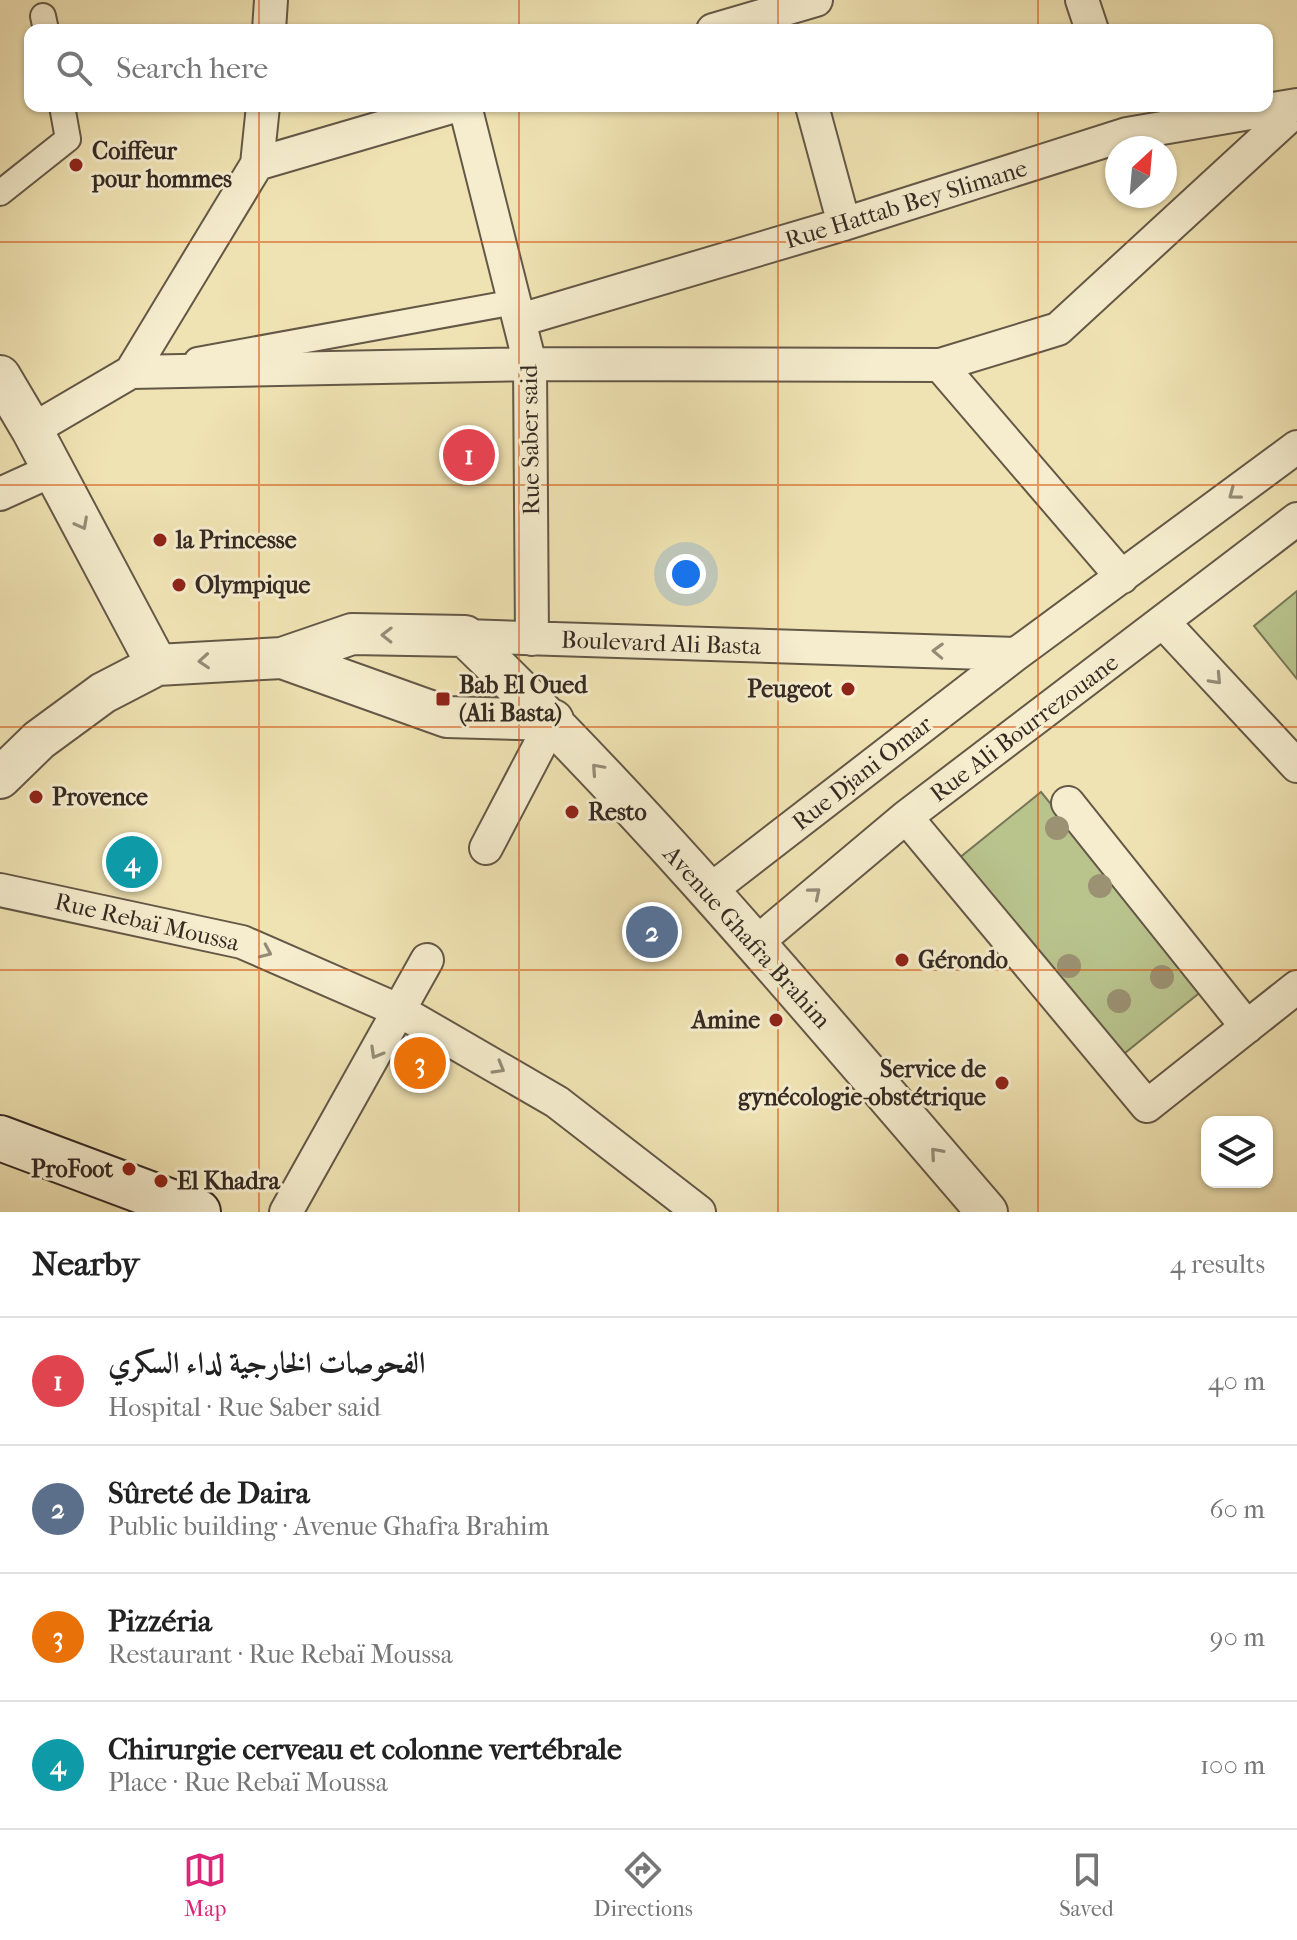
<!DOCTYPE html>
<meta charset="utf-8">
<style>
body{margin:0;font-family:"IM FELL French Canon",Amiri,serif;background:#f2f2f2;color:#222}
.controls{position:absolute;right:24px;bottom:24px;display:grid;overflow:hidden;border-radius:16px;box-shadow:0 2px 6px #0004}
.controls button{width:72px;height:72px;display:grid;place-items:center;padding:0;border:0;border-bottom:2px solid #e0e0e0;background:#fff;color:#222;font:40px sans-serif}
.compass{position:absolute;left:1105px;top:136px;width:72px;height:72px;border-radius:50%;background:#fff;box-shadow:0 2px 6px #0004;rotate:26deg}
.you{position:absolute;left:686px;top:574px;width:28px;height:28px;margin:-20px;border:6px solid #fff;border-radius:50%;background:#1a73e8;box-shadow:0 0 0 12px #1a73e833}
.badge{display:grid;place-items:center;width:52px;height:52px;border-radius:50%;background:#db2777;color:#fff;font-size:26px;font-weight:700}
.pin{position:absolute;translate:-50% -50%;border:4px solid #fff;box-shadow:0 2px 8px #0006}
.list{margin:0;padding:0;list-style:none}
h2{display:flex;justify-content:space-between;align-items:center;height:104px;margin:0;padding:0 32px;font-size:34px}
h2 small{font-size:26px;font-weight:400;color:#767676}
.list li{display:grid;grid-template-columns:52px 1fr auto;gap:24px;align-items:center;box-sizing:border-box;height:128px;padding:0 32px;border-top:2px solid #e0e0e0}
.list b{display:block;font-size:30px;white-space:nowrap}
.list p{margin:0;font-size:26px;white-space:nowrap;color:#767676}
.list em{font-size:26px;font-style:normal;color:#767676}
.icon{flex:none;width:44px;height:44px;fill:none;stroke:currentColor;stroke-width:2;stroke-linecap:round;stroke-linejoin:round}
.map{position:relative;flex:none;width:1297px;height:1212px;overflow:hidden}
.search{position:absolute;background:#fff;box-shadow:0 2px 6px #0004;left:24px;right:24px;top:24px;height:88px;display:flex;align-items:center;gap:20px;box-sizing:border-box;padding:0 28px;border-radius:16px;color:#767676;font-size:30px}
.sheet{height:616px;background:#fff}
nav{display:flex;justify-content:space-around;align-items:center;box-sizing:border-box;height:112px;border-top:2px solid #e0e0e0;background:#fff;font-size:22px;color:#767676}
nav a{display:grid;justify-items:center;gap:4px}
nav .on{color:#db2777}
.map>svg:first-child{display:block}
.green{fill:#b9c48d;stroke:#777758;stroke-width:2}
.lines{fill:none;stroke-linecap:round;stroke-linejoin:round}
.pedestrian-casing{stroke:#645847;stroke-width:28}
.minor-casing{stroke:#645847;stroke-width:36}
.tertiary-casing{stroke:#645847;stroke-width:44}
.secondary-casing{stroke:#352a23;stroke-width:48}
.pedestrian{stroke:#f5edce;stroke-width:24}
.minor{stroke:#f5edce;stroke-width:32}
.tertiary{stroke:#f5edce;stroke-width:40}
.secondary{stroke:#f5edce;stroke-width:44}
.tree{fill:#9b9273}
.oneway{stroke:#958c78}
.grid{fill:none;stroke:#d6540e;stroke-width:2;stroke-opacity:0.55}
.poi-dot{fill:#8f2418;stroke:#f5edce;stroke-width:3}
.labels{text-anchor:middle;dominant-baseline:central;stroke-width:6;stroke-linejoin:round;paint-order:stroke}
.poi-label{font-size:24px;font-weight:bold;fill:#352a23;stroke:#f5edce;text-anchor:start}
.street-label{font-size:24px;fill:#352a23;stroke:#f5edce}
</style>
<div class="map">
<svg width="1297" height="1212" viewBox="0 0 1297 1212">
<rect width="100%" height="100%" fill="#f0e3b3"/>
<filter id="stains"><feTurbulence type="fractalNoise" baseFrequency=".0025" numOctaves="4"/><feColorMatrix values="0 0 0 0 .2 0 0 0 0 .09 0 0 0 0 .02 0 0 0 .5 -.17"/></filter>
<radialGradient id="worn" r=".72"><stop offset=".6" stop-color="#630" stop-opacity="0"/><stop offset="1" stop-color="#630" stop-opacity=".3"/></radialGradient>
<!-- green -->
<path class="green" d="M1297 591V679L1254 626Z
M1041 792 1203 990 1120 1057 958 859Z"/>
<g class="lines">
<defs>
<path id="pedestrian" d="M43 16 46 30
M0 193 68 139 62 106
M197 360 515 302"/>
<path id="minor" d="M1082 0 1092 30
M269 30 271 0
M713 30 816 0
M465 106 530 364 532 639
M812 106 844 224
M257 164 455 106
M520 320 844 224 1127 134 1297 105
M940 365 1122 577
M131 372 257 164 263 106
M32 430 131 372 530 364 940 365 1058 329 1297 109
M0 494 53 470
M1163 622 1297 766
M465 636 1016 654
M1068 803 1247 1027
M906 817 1147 1106 1297 987
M486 848 553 720
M0 890 242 942 400 1011 557 1102 699 1212
M708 892 1016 654 1297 447
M756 943 906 817 1297 519
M286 1212 427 960"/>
<path id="tertiary" d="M0 376 32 430 157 665
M282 658 447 717 553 720
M0 778 39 740 103 693 157 665 282 658 352 634 465 636C652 816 818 1016 987 1212"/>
<path id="secondary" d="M0 1138 198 1212"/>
</defs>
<!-- pedestrian casing -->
<use href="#pedestrian" class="pedestrian-casing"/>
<!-- minor casing -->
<use href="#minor" class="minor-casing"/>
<!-- tertiary casing -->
<use href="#tertiary" class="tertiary-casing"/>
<!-- secondary casing -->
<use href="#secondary" class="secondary-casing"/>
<!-- pedestrian -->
<use href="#pedestrian" class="pedestrian"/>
<!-- minor -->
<use href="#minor" class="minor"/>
<!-- tertiary -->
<use href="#tertiary" class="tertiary"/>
<!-- secondary -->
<use href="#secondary" class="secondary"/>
</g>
<!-- trees -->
<g class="tree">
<circle cx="1057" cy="828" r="12"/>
<circle cx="1100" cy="886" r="12"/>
<circle cx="1069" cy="966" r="12"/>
<circle cx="1162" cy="977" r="12"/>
<circle cx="1119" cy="1001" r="12"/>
</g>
<!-- one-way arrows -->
<defs><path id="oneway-chevron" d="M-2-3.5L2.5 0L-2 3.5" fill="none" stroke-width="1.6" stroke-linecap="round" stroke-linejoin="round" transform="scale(2)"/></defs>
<g class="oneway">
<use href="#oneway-chevron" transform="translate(1234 494) rotate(143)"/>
<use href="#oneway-chevron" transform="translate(82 524) rotate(62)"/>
<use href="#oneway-chevron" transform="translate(387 635) rotate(-179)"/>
<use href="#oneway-chevron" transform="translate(938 651) rotate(-178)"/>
<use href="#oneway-chevron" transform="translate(204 661) rotate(176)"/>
<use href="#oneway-chevron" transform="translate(1216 679) rotate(47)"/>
<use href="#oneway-chevron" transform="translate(597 769) rotate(-132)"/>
<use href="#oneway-chevron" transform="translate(815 893) rotate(-40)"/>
<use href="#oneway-chevron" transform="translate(266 952) rotate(24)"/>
<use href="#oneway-chevron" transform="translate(376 1053) rotate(120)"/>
<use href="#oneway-chevron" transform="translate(499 1068) rotate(30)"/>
<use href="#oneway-chevron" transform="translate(936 1153) rotate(-131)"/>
</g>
<!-- grid -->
<path class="grid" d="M259 0V30M519 0V30M778 0V30M1038 0V30M259 106V1212M519 106V1212M778 106V1212M1038 106V1212M0 242H1297M0 485H1297M0 727H1297M0 970H1297"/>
<!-- markers -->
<g class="poi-dot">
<circle cx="76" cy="165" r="8"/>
<circle cx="160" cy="540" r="8"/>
<circle cx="179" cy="585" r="8"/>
<circle cx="848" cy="689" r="8"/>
<rect x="435" y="691" width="16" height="16" rx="4"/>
<circle cx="36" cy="797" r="8"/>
<circle cx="572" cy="812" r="8"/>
<circle cx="902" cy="960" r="8"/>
<circle cx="776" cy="1020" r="8"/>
<circle cx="1002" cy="1083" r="8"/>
<circle cx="129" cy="1169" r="8"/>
<circle cx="161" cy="1181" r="8"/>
</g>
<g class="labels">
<!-- poi labels -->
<g class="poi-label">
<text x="92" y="151">Coiffeur<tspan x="92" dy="28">pour hommes</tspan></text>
<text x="176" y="540">la Princesse</text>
<text x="195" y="585">Olympique</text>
<text x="459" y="685">Bab El Oued<tspan x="459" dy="28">(Ali Basta)</tspan></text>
<text x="832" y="689" text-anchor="end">Peugeot</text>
<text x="52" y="797">Provence</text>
<text x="588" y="812">Resto</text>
<text x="918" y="960">Gérondo</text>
<text x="760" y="1020" text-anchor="end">Amine</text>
<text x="986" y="1069" text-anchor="end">Service de<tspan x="986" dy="28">gynécologie-obstétrique</tspan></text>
<text x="113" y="1169" text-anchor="end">ProFoot</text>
<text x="177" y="1181">El Khadra</text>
</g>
<!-- street labels -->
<g class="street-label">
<text transform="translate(906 204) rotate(-17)">Rue Hattab Bey Slimane</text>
<text transform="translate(530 440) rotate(-91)">Rue Saber said</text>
<text transform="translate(661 643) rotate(2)">Boulevard Ali Basta</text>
<text transform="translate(1024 728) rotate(-37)">Rue Ali Bourrezouane</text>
<text transform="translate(862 773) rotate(-38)">Rue Djani Omar</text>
<text transform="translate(147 922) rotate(13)">Rue Rebaï Moussa</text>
<text transform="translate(747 937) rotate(48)">Avenue Ghafra Brahim</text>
</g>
</g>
<rect width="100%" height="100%" filter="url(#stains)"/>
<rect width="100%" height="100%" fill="url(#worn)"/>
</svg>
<div class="controls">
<button><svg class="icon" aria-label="layers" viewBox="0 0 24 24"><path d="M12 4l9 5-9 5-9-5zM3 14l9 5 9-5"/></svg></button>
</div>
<svg class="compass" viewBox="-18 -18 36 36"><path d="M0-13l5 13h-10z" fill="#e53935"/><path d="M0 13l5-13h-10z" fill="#767676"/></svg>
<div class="you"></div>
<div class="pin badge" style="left:469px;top:455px;background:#e0444e">1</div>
<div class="pin badge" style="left:652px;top:932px;background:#5c6f8a">2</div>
<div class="pin badge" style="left:420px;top:1063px;background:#e8710a">3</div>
<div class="pin badge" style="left:132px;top:862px;background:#0f9aa8">4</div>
<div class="search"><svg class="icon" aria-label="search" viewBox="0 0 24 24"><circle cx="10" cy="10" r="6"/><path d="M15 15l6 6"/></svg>Search here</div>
</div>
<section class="sheet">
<h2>Nearby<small>4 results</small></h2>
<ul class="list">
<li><span class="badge" style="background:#e0444e">1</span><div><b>الفحوصات الخارجية لداء السكري</b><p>Hospital · Rue Saber said</p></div><em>40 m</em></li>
<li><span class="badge" style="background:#5c6f8a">2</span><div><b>Sûreté de Daira</b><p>Public building · Avenue Ghafra Brahim</p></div><em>60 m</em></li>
<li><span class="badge" style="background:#e8710a">3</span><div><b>Pizzéria</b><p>Restaurant · Rue Rebaï Moussa</p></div><em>90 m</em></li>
<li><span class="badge" style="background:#0f9aa8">4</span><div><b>Chirurgie cerveau et colonne vertébrale</b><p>Place · Rue Rebaï Moussa</p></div><em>100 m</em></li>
</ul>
</section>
<nav>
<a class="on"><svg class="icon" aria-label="map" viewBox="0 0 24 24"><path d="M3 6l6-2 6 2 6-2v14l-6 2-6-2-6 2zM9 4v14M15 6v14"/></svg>Map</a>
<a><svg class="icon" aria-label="directions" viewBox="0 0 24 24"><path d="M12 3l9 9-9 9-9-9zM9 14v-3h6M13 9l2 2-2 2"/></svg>Directions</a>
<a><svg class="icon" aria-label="saved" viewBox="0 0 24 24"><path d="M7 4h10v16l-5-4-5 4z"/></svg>Saved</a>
</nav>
